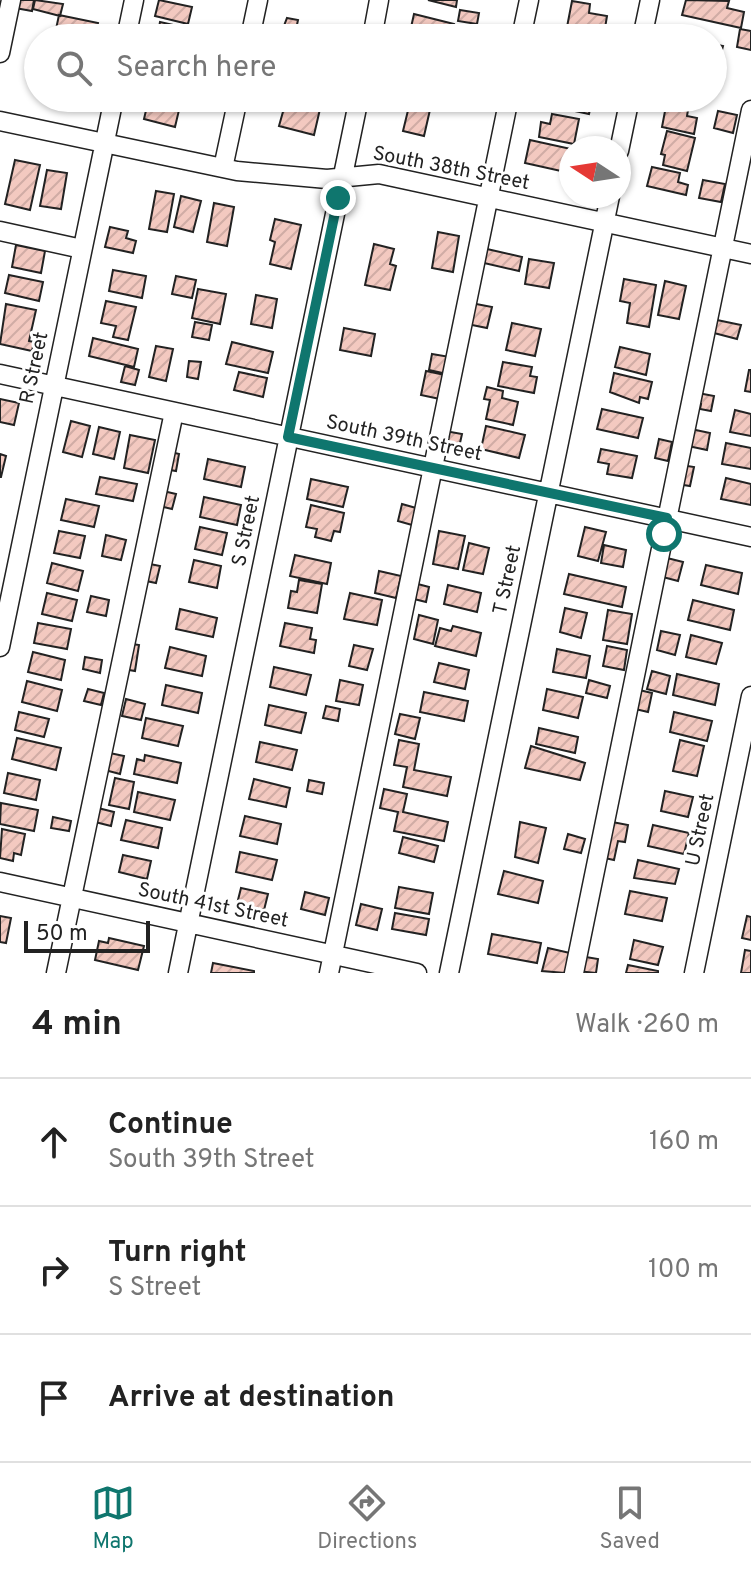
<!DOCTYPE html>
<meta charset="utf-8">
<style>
body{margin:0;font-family:Overpass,sans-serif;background:#f2f2f2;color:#222}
.compass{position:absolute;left:559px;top:136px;width:72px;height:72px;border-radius:50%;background:#fff;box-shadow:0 2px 6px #0004;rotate:282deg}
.scale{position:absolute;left:24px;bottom:20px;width:126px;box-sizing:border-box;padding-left:8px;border:4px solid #222;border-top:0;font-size:22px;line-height:28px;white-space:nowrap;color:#222;-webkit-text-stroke:6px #fff;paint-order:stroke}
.stop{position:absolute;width:24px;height:24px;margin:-18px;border:6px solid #0f766e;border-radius:50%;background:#fff}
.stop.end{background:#0f766e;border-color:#fff;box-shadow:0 2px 8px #0008}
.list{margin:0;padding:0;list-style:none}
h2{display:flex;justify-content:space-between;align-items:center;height:104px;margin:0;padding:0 32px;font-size:34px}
h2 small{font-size:26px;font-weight:400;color:#767676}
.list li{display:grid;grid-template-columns:52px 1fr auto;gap:24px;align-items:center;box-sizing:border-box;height:128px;padding:0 32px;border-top:2px solid #e0e0e0}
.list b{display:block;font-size:30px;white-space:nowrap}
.list p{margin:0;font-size:26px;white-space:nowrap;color:#767676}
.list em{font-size:26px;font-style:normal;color:#767676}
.icon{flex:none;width:44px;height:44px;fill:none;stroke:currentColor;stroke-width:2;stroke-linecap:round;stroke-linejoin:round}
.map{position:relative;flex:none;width:751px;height:973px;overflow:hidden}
.search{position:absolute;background:#fff;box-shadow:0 2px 6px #0004;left:24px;right:24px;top:24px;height:88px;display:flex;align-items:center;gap:20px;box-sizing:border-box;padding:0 28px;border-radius:44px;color:#767676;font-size:30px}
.sheet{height:488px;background:#fff}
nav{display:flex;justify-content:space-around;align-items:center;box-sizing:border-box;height:112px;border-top:2px solid #e0e0e0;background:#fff;font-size:22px;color:#767676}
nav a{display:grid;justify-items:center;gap:4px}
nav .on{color:#0f766e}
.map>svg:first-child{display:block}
.building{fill:url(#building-hatch);stroke:#222;stroke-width:2}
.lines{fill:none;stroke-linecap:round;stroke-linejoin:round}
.minor-casing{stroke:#222;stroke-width:21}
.minor{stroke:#fff;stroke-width:18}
.route{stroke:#0f766e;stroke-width:10}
.labels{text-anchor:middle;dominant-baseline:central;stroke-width:6;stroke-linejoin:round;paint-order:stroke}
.street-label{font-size:20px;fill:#222;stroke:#fff}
</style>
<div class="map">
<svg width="751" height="973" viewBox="0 0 751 973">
<defs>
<pattern id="building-hatch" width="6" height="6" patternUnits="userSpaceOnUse" patternTransform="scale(2)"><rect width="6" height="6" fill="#f3c9c0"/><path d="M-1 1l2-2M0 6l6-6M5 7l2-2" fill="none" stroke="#d0aca5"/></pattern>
</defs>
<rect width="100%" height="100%" fill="#fff"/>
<!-- building -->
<path class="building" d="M17 0H34L32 11 15 8Z
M35 0 63 4 60 16 33 9Z
M159 0 192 7 188 24 155 16Z
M428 0H457L456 7Z
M686 0 729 1 727 8 744 12 741 28 682 15Z
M572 1 590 4 589 13 607 16 604 34 567 27Z
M460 10 479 13 477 24 458 21Z
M414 14 454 24 451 38 410 32Z
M59 15 98 23 95 38 55 34Z
M287 18 298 20 295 34 282 31Z
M160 22 191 29 189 38H157Z
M300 29 338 36V38H298Z
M740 29 751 31V50L737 47Z
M568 31 606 38H566Z
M713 44 723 46 719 62 713 61Z
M39 98H77L75 105Z
M411 98 432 101 424 136 403 131Z
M572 98H602L601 107 591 105 589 114 570 110Z
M286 101 320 109 314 135 279 126Z
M148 102 179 110 175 127 144 119Z
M666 106 688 110 687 116 697 118 694 134 662 127Z
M718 111 737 115 733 133 714 128Z
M552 114 579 119 574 144 539 137 541 122 550 124Z
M667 131 695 138 687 171 663 165 665 155 661 154Z
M530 140 571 149 570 173 525 163Z
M15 160 40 165 30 210 5 204Z
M652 167 680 173 678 182 688 185 686 195 647 186Z
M47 170 67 173 61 209 40 206Z
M703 180 725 184 721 202 699 198Z
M156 191 174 194 167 232 149 229Z
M181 196 201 201 193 232 174 227Z
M214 203 234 207 227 246 207 242Z
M275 219 301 225 291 269 270 264 275 242 270 240Z
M110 227 128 231 126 238 136 241 133 253 105 247Z
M438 232 459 236 453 272 432 268Z
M374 244 394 249 390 264 396 266 390 290 365 285Z
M16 245 45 251 41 273 12 267Z
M487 249 522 257 519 271 484 263Z
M529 259 554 263 549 288 525 284Z
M113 270 146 276 142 298 109 291Z
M9 275 43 282 39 301 5 293Z
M176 276 196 280 192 298 172 294Z
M624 279 656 285 649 327 627 323 630 303 620 301Z
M665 281 686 286 679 319 658 315Z
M198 289 226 294 220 324 192 318Z
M256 295 277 299 272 328 251 324Z
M106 301 136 307 128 340 113 337 116 326 101 323Z
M471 303 492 307 487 328 467 324Z
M6 304 36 310 29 341 34 342 32 351 0 344Z
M717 320 741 325 737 339 714 333Z
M195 322 212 325 209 340 192 337Z
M512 323 541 329 535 356 506 350Z
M344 328 375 334 371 356 340 350Z
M93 338 138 349 134 367 89 356Z
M232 342 273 352 268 373 226 364Z
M156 346 173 349 166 381 149 377Z
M620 347 650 354 646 375 615 367Z
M432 354 450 357 447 374 429 370Z
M189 361 201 362 198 379 187 377Z
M503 362 532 367 530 376 537 377 534 393 498 386Z
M125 366 139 370 135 385 121 382Z
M749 370H751V392L745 391Z
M426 371 445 375 440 399 421 395Z
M239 372 267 378 263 397 234 390Z
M614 373 652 382 648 399 640 397 639 403 610 392Z
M487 387 503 391 502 398 518 402 513 425 486 419 490 400 484 399Z
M698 393 714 396 711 411 700 409 701 404 696 403Z
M0 399 19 403 14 425 0 422Z
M602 409 643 418 638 438 597 429Z
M735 410 751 414V436L730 432Z
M71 421 90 426 82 457 63 452Z
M486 426 525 435 519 458 481 449Z
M99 427 120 432 114 459 93 454Z
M691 429 710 433 707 450 688 446Z
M445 431 462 434 458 452 441 448Z
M130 435 155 440 148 473 124 468Z
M659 439 672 442 668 461 655 458Z
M726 443 751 448V469L722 464Z
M601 449 637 456 632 478 607 474 609 464 598 462Z
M167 451 179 454 176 471 164 469Z
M0 454 6 456 1 477H0Z
M208 459 245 467 241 487 204 479Z
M681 465 694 467 690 486 677 484Z
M100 477 137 484 133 501 96 494Z
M726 478 751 484V505L721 499Z
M311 479 348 487 343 507 307 499Z
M159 490 176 494 172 509 155 505Z
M204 497 241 505 237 525 200 517Z
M66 499 99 506 94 527 61 520Z
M402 504 416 508 412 525 398 521Z
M311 505 344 513 340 532 334 531 331 541 315 537 317 529 306 527Z
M200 527 227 533 222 555 195 549Z
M585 527 606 532 598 561 578 556Z
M59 531 85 536 80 558 54 553Z
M439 531 465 536 458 569 433 564Z
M106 535 126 540 121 560 102 556Z
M469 543 489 548 483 574 463 570Z
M604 545 626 550 623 567 601 563Z
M295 555 331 563 327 584 290 576Z
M663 557 683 562 678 581 659 576Z
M194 560 221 566 217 588 189 582Z
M52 563 83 571 78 591 47 583Z
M145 563 160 566 156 583 141 580Z
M706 565 742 573 738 594 701 585Z
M379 571 401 576 396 598 375 593Z
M569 574 626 587 622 607 564 594Z
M299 580 322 584 317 613 288 608 291 591 297 592Z
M414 583 429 587 426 602 410 598Z
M448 585 481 593 477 612 444 604Z
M47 593 77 600 72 621 42 614Z
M350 593 382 600 377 625 344 619Z
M91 596 109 600 106 616 87 612Z
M693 600 734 610 730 630 688 620Z
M565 608 587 613 581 638 560 632Z
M180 609 217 618 213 637 176 629Z
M608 610 632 614 627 644 603 640Z
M419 615 438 620 433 644 414 639Z
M38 623 71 629 67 649 34 643Z
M285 623 312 628 310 639 316 640 314 653 280 646Z
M453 626 481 633 476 656 435 646 440 628 451 631Z
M661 631 680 635 675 655 657 650Z
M691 635 722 643 716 664 686 657Z
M127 643 139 645 135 671 123 669Z
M354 645 373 649 367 670 349 666Z
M607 646 627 650 624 670 603 666Z
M170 647 206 656 202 676 165 668Z
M557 649 590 656 586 678 553 672Z
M33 652 65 660 61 680 28 672Z
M85 657 102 660 100 673 83 669Z
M439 663 469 670 465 689 434 682Z
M274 667 311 675 306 695 270 687Z
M652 671 670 676 666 694 647 689Z
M677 674 719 684 715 705 673 695Z
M340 680 363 685 359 705 336 701Z
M589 680 610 686 607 698 586 693Z
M27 681 62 690 57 711 22 702Z
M166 685 202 693 198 713 162 705Z
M88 689 104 693 101 705 84 701Z
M547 689 583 697 578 718 543 710Z
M635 689 652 693 648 712 631 708Z
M424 692 468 701 464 721 420 712Z
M126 699 145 704 141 720 122 716Z
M269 705 306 713 301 733 265 725Z
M326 706 340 709 338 721 323 718Z
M19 712 49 719 44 737 15 730Z
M674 712 712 721 707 741 670 732Z
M400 714 420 718 415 739 395 734Z
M146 718 183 726 178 746 142 738Z
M539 728 578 737 575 753 536 744Z
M17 738 61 748 56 770 12 759Z
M399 740 419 744 414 770 451 777 447 796 403 787 407 767 394 765Z
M680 740 704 746 697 776 673 771Z
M260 742 297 750 292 770 256 762Z
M531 746 585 763 580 780 525 768Z
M105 752 124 756 120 774 101 769Z
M145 755 181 763 177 783 134 774 137 759 144 761Z
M8 773 40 780 36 800 4 793Z
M115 778 134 782 129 809 109 805Z
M254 779 290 788 286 807 249 799Z
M309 780 324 783 322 794 307 791Z
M384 789 407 794 403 812 448 822 444 841 394 831 398 812 380 808Z
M665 791 693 797 688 817 661 811Z
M138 792 175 800 170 820 134 812Z
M1 803 38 810 34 831 0 824Z
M94 807 114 812 111 826 91 821Z
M245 816 281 824 277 844 240 836Z
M53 817 71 821 69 831 51 828Z
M126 820 162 828 158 848 121 840Z
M607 821 628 825 625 842 618 841 614 860 600 857Z
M520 822 546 828 538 863 515 857Z
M653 825 689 833 684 854 648 846Z
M2 829 25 834 21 855 14 853 13 861 0 858Z
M568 834 585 839 581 853 564 849Z
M403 837 438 846 434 862 399 853Z
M240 852 277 860 272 880 236 872Z
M123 855 151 861 147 879 119 872Z
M638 860 679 869 675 884 634 878Z
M504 871 543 881 538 903 498 894Z
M399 887 433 893 429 914 395 908Z
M241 888 268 894 264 910 237 904Z
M630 891 667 898 662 921 625 914Z
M305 892 329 898 325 915 301 909Z
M361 904 382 909 377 930 356 925Z
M395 913 429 919 426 935 392 929Z
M0 916 11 918 6 943 0 942Z
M747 916 751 917V940L742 938Z
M492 934 541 943 537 963 488 954Z
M109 938 144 946 138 970 95 960 99 941 108 943Z
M634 940 663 947 658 965 630 959Z
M548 948 570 953 565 973 542 971Z
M745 950 751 951V973H741Z
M580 956 598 959 596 973 577 971Z
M213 963 254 971V973H211Z
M628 965 658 971V973H626Z"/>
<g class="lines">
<defs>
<path id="minor" d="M126 38 134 0
M250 38 258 0
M372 38 379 0
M521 38 529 0
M642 38 650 0
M0 53 11 0
M0 121 237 171 327 179 379 174 751 254
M619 151 630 98
M223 168 238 98
M0 231 82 249
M0 374 751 537
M0 647 114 98
M0 882 417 973
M56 973 174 412
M178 973 359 98
M329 973 509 98
M449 973 610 196
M574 973 751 110
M694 973 751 696"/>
</defs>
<!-- minor casing -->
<use href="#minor" class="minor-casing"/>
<!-- minor -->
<use href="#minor" class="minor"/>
</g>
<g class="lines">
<!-- route -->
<path class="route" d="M338 198 288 437 667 518 664 534"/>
</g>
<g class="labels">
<!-- street labels -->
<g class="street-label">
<text transform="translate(451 169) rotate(11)">South 38th Street</text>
<text transform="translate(35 368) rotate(-78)">R Street</text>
<text transform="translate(404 439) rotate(12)">South 39th Street</text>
<text transform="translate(247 531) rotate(-78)">S Street</text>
<text transform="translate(508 580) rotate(-78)">T Street</text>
<text transform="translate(701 830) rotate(-78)">U Street</text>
<text transform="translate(213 906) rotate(12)">South 41st Street</text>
</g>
</g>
</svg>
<svg class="compass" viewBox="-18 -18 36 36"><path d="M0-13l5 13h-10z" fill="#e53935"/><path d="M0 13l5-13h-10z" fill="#767676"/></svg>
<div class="scale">50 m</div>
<div class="stop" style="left:664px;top:534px"></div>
<div class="stop end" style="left:338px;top:198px"></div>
<div class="search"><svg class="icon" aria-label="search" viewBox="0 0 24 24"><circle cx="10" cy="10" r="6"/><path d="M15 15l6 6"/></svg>Search here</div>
</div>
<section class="sheet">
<h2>4 min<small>Walk · 260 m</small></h2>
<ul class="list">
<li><svg class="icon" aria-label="ahead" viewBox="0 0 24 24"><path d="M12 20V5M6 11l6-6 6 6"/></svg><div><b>Continue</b><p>South 39th Street</p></div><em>160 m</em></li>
<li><svg class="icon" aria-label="right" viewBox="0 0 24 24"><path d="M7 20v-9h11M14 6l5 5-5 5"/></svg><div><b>Turn right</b><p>S Street</p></div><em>100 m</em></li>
<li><svg class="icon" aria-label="arrive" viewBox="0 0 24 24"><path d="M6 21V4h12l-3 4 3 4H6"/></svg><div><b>Arrive at destination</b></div></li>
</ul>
</section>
<nav>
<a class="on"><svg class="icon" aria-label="map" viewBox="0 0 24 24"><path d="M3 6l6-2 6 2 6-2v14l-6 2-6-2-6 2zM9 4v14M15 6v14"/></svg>Map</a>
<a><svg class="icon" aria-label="directions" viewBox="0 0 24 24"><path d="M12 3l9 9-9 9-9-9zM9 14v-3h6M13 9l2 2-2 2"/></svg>Directions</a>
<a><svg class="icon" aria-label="saved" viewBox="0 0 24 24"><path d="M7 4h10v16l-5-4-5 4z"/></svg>Saved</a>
</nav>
